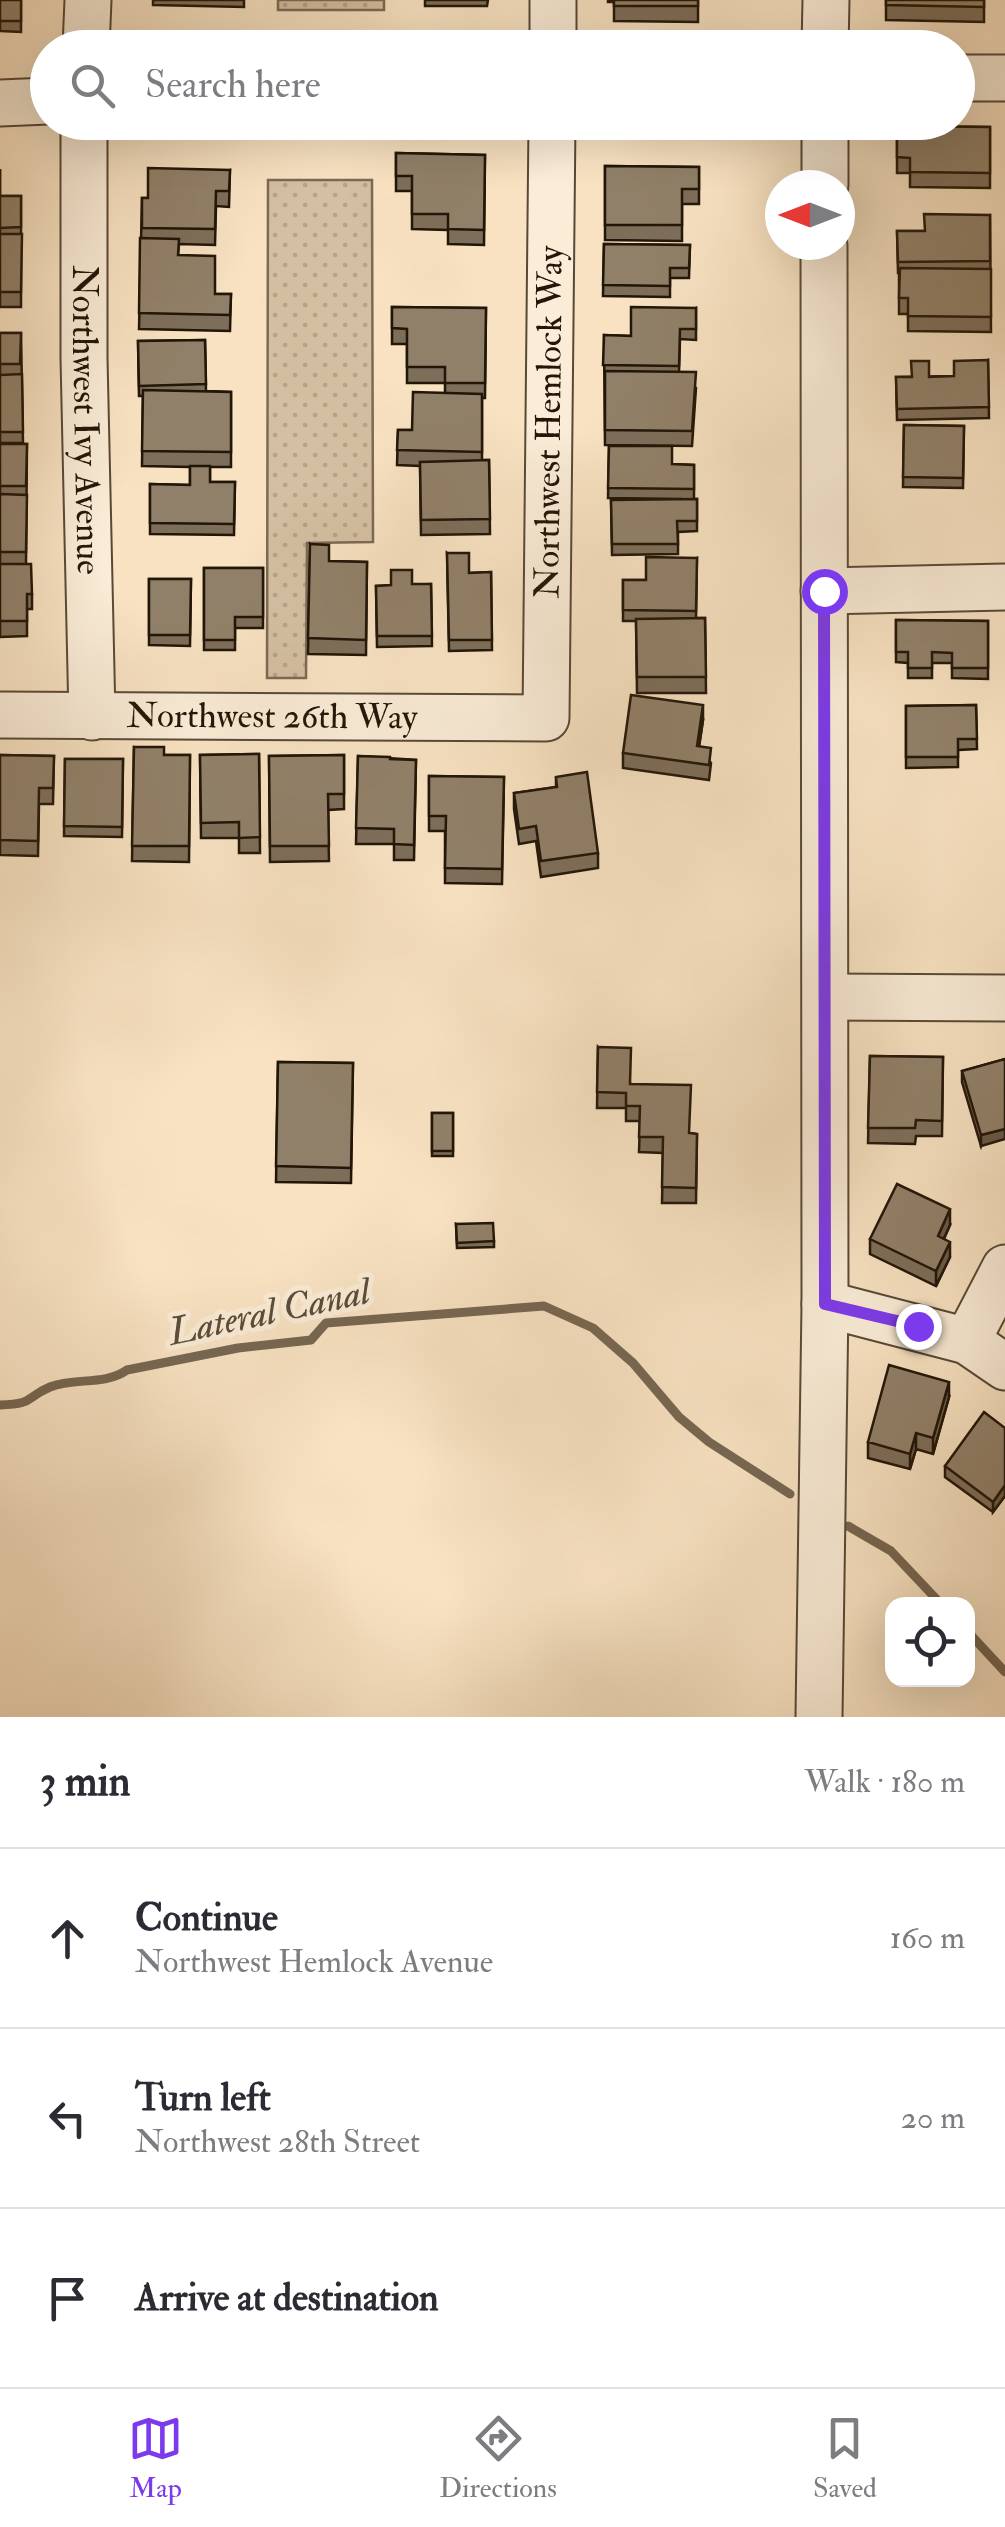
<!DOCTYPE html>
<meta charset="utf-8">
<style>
body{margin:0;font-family:"IM FELL Double Pica",serif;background:#f7f7f7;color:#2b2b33}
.controls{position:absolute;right:30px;bottom:30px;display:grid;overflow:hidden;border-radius:20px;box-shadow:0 10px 40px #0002}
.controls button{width:90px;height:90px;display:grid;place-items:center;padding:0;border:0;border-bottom:2px solid #e1e1e2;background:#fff;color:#2b2b33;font:50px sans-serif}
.compass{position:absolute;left:765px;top:170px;width:90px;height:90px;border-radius:50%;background:#fff;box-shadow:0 10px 40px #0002;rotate:270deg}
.stop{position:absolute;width:30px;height:30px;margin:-22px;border:8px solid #7c3aed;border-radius:50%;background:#fff}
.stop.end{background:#7c3aed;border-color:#fff;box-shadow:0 2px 10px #0008}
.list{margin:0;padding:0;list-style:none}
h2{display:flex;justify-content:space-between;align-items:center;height:130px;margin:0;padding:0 40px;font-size:42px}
h2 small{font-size:32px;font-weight:400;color:#7c7c81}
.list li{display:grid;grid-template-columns:65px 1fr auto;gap:30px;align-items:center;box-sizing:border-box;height:180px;padding:0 40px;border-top:2px solid #e1e1e2}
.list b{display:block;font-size:38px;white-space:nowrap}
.list p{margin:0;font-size:32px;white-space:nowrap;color:#7c7c81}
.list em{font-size:32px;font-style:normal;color:#7c7c81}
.icon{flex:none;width:55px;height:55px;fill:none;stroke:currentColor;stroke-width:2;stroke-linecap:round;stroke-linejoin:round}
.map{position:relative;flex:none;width:1005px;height:1717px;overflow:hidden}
.search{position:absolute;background:#fff;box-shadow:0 10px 40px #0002;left:30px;right:30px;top:30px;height:110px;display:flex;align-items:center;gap:25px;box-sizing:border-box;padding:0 35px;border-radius:55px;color:#7c7c81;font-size:38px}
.sheet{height:670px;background:#fff}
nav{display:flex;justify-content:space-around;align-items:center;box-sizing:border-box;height:140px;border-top:2px solid #e1e1e2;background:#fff;font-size:28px;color:#7c7c81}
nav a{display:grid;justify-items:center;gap:5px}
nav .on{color:#7c3aed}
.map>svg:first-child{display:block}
.park{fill:url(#park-dots);stroke:#7b6a55;stroke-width:2.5}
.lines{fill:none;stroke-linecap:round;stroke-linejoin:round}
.stream{stroke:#776752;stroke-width:9}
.minor-casing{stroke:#584936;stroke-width:49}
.minor{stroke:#faecd7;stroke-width:45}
.wall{fill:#7d6e5a;stroke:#221608;stroke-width:2.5}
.shaded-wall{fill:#665a4a;stroke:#221608;stroke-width:2.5}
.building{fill:#918069;stroke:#221608;stroke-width:2.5}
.route{stroke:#7c3aed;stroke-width:12}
.labels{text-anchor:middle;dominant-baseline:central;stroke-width:10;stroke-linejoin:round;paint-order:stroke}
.street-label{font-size:35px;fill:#221608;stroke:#faecd7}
.water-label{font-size:38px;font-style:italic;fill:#5a4c39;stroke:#faecd7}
</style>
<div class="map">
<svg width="1005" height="1717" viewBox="0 0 1005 1717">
<defs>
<pattern id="park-dots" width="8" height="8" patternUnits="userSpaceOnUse" patternTransform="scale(2.5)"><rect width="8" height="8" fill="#d4bfa2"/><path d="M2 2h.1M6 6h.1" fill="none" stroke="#b6a38a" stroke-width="1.8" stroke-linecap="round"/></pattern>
</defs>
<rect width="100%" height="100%" fill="#f8e2c2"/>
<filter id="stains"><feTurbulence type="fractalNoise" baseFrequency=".002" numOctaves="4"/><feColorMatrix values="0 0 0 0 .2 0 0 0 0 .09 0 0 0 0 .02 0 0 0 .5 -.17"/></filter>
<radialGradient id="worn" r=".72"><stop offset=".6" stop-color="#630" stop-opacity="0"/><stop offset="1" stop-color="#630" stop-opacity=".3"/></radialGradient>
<!-- park -->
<path class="park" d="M278 0H384V10H278Z
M268 180H372L373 542 307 543 306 678H267Z"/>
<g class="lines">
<!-- stream -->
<path class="stream" d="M0 1405C35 1404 24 1398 50 1387 75 1377 104 1386 127 1370L238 1348 311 1340 326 1323 544 1306 593 1328 633 1363 679 1417 709 1442 790 1494
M848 1526 891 1551 941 1604
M968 1632 1005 1672"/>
<defs>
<g id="minor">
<path d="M86 48 88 0"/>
<path d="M553 48V0"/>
<path d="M825 48 826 0"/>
<path d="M958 78H1005"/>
<path d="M0 103 48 101"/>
<path id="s1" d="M84 122V358L92 717"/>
<path d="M825 185V122"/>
<path d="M824 591 1005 587"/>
<path id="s2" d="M0 715 546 718 552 122"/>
<path d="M826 997 1005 998"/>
<path d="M825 1304 967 1341 1005 1367"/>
<path d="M967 1341 1005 1268"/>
<path d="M819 1717 825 1304 824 245"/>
</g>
</defs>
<!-- minor casing -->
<use href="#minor" class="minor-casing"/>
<!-- minor -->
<use href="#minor" class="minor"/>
</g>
<!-- wall -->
<path class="wall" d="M0 0H21V32L0 31Z
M153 0H244V7L153 5Z
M425 0H488L487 6H425Z
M608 0H698V22L614 21V2H608Z
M886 0H984V22L886 20Z
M897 126 990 127V188L910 187V173H897Z
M396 153 485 155 484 245 448 244V230L412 229V191H396Z
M605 166 699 167V204H682V241L605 240Z
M0 169V196H21V307H0Z
M230 170 229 207 216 206 215 245 179 244 178 255 215 294H231L230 331 139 329 142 198H148Z
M990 215 991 332 908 331V314H899V273H898L897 231H925Z
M604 244 690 245 689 278H670V297L603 296Z
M392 307 486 308 485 398H482V460H489L490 534 421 535 420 466 397 465 398 430H412L445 393V383H407V344H392Z
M696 308V340L680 339 679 372 696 388 692 446 605 445 604 335 631 336Z
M0 333H21L23 443H0Z
M205 340 206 391 231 392V467H210V482H235L234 535 150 534V484L190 485V467L142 466 143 396H139L138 341Z
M988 360 989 418 897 420 896 377 954 376Z
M904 425 964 426 963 488 903 487Z
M0 444H27L26 564 32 594V609H27V636L0 637Z
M609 446 672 464 694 465V499H697V531L678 532V554L612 555 611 500 682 499 608 498Z
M310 544 329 561 367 562 366 655 308 654Z
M447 553 469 573 491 572 492 650 449 651Z
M697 558 696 618H705L706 693H637L636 621H623V580H646Z
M204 568H263V628H235V650H204Z
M149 579H191L190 646 149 645Z
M431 584 432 646 377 647 376 586Z
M896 620 988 621V679L952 678V663H932V678H908V663L896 662Z
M976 705 977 749 958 750V767L906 768V706Z
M703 720 699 746 711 763 709 780 623 768V753Z
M134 747 164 755H190L189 862 132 861Z
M259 754 260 853H239V838H201L200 755Z
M0 755 54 756 53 804H39L38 856 0 855Z
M344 755V809L328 810 329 861 270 862 269 756Z
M358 756 416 760 414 860H394V844H356Z
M65 759H123L122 837 64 836Z
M429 776 504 777 502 884 445 883V831H429Z
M556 777 598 853V868L541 877 536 841 519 844 514 809V793L556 787Z
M598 1047 631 1084 690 1133 697 1134 696 1203H662L663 1153 639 1152 640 1121H626V1108H597Z
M870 1056 943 1057 942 1136H916L915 1144 868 1143Z
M1005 1059 981 1146 962 1082V1071Z
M278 1062 353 1063 351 1183 276 1182Z
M432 1113H453V1156H432Z
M456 1224 494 1241V1247L457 1248Z
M950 1225 944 1239 950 1257 936 1286 870 1254V1239Z
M949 1397 933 1454 916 1449 910 1469 868 1458V1442Z
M1005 1428V1496L993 1512 945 1477V1466Z"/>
<!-- shaded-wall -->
<path class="shaded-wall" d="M703 705V720L697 761V746Z
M1005 1129V1139L981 1146V1135Z
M950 1209V1225L938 1251V1236Z
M950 1242V1257L936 1286V1271Z
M949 1382V1397L933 1454V1438Z
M916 1433V1449L910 1469V1454Z
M1005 1485V1496L993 1512V1502Z"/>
<!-- building -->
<path class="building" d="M0 0H21V21H0Z
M614 0H698V6H614Z
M886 0H984V7L886 5Z
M897 126 990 127V173L910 172V158L897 157Z
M396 153 485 155 484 230 448 229V214H412V176H396Z
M605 166 699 167V189H682V225H605Z
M148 168 230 170 229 191H216L215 229 142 228V198H148Z
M0 169V196H21V227L0 228Z
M924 214 990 215V261L898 262 897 231H925Z
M0 234H22L21 292H0Z
M140 238 179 239 178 255 215 256V294H231L230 315 139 313Z
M604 244 690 245 689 268H670V286L603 285Z
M900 268 991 269V317L908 316V298H899Z
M392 307 486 308 485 383H445V367H407V329L392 328Z
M631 307 696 308V329H680L679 366 603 365 604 335 631 336Z
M0 333H21L20 364H0Z
M205 340 206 384 139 386 138 341Z
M988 360 989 407 897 409 896 377H912L911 361H929V377L954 376V361Z
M605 371 696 372 692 431 605 430Z
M22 374 23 432H0V375Z
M143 390 231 392V452L142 451Z
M413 392 482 394V452L397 450 398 430H412Z
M904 425 964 426 963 478 903 477Z
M0 444H27L26 486H0Z
M609 446H672V464L694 465V489L608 488Z
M489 460 490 519 421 520 420 462Z
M190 466H210V482H235L234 524 150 523V484L190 485Z
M0 494 27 495 26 552H0Z
M697 499V521H677L678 544H612L611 500Z
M310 544 329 545V561L367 562 366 640 308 638Z
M447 553H469V573L491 572 492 640H449Z
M646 557 697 558 696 611 623 610V580H646Z
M0 564H31L32 594H27V621H0Z
M204 568H263V617H235V640H204Z
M391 570H412V584H431L432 636H377L376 586 391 585Z
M149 579H191L190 635H149Z
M705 618 706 677H637L636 619Z
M896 620 988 621V668H952V653L932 652V668H908V652H896Z
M631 695 703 705 697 746 711 748 709 765 623 753Z
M976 705 977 739H958V757H906V706Z
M134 747H164V755H190L189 846H132Z
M259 754 260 837 239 838V822L201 823 200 755Z
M0 755 54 756 53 788H39L38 841 0 840Z
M344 755V794H328L329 846H270L269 756Z
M358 756 390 757V759L416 760 414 845 394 844V829L356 828Z
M65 759H123L122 827 64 826Z
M587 772 598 853 541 861 536 826 519 829 514 793 557 787 556 777Z
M429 776 504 777 502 869 445 868 446 816H429Z
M598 1047 631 1048 630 1084 691 1085 689 1133 697 1134 696 1188 662 1187 663 1137H639L640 1106H626V1093L597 1092Z
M870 1056 943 1057 942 1121 916 1120 915 1128H868Z
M1005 1059V1129L981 1135 962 1071Z
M278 1062 353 1063 351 1168 276 1166Z
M432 1113H453V1151H432Z
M897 1184 950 1209 938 1236 950 1242 936 1271 870 1239Z
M493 1223 494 1241 457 1243 456 1224Z
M889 1365 949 1382 933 1438 916 1433 910 1454 868 1442Z
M984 1412 1005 1428V1485L993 1502 945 1466Z"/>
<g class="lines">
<!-- route -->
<path class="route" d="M824 591 825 1304 918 1326"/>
</g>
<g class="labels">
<!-- street labels -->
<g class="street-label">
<text stroke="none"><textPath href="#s1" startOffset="298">Northwest Ivy Avenue</textPath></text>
<text stroke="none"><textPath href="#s2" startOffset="842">Northwest Hemlock Way</textPath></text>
<text stroke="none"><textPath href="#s2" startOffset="272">Northwest 26th Way</textPath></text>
</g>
<!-- water labels -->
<g class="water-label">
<text transform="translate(269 1312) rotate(-12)">Lateral Canal</text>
</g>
</g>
<rect width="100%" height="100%" filter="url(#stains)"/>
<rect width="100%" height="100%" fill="url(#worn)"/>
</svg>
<div class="controls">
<button><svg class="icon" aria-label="locate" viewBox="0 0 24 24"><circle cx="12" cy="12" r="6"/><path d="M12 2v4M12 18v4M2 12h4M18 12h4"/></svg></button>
</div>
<svg class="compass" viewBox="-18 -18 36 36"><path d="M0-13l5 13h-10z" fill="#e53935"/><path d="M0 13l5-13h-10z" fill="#7c7c81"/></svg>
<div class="stop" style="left:824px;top:591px"></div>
<div class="stop end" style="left:918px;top:1326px"></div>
<div class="search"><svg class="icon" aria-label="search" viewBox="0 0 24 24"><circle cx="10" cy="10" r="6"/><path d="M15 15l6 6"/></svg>Search here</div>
</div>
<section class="sheet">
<h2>3 min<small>Walk · 180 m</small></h2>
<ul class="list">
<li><svg class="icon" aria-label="ahead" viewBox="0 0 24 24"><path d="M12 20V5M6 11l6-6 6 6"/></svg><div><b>Continue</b><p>Northwest Hemlock Avenue</p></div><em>160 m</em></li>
<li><svg class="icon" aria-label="left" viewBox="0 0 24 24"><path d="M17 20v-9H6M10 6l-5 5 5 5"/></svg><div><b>Turn left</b><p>Northwest 28th Street</p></div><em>20 m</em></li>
<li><svg class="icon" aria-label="arrive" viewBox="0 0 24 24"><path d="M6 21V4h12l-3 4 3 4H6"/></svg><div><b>Arrive at destination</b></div></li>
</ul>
</section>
<nav>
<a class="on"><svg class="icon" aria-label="map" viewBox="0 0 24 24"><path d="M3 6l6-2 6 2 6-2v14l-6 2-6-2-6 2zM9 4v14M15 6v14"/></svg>Map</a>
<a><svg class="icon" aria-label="directions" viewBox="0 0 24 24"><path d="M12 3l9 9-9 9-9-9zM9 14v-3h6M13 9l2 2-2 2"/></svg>Directions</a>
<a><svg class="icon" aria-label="saved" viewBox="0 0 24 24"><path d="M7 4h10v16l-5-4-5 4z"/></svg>Saved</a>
</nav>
